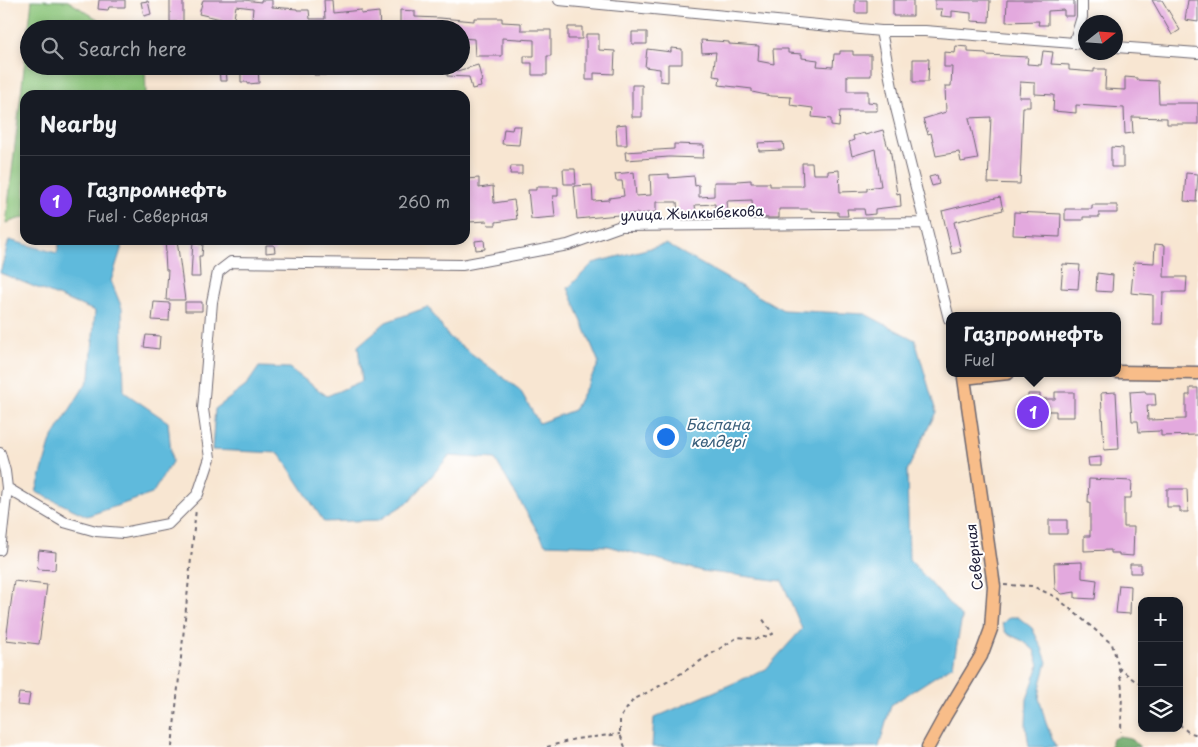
<!DOCTYPE html>
<meta charset="utf-8">
<style>
body{margin:0;font-family:"Playpen Sans",sans-serif;background:#242831;color:#f1f3f6}
.controls{position:absolute;right:15px;bottom:15px;display:grid;overflow:hidden;border-radius:10px;box-shadow:0 2px 8px #0003}
.controls button{width:45px;height:45px;display:grid;place-items:center;padding:0;border:0;border-bottom:1px solid #363941;background:#171b24;color:#f1f3f6;font:25px sans-serif}
.compass{position:absolute;left:1078px;top:15px;width:45px;height:45px;border-radius:50%;background:#171b24;box-shadow:0 2px 8px #0003;rotate:73deg}
.you{position:absolute;left:665px;top:436px;width:18px;height:18px;margin:-12px;border:4px solid #fff;border-radius:50%;background:#1a73e8;box-shadow:0 0 0 8px #1a73e833}
.badge{display:grid;place-items:center;width:32px;height:32px;border-radius:50%;background:#7c3aed;color:#fff;font-size:16px;font-weight:700}
.pin{position:absolute;translate:-50% -50%;border:2px solid #fff;box-shadow:0 1px 5px #0006}
.popup{position:absolute;left:946px;top:312px;width:175px;height:65px;box-sizing:border-box;display:grid;place-content:center;border-radius:10px;background:#171b24;filter:drop-shadow(0 1px 4px #0005);font-size:16px;white-space:nowrap;color:#9ea1a6}
.popup b{font-size:19px;color:#f1f3f6}
.popup::after{content:'';position:absolute;left:50%;top:100%;margin-left:-10px;border:10px solid transparent;border-top-color:#171b24}
.list{margin:0;padding:0;list-style:none}
h2{display:flex;justify-content:space-between;align-items:center;height:65px;margin:0;padding:0 20px;font-size:21px}
h2 small{font-size:16px;font-weight:400;color:#9ea1a6}
.list li{display:grid;grid-template-columns:32px 1fr auto;gap:15px;align-items:center;box-sizing:border-box;height:90px;padding:0 20px;border-top:1px solid #363941}
.list b{display:block;font-size:19px;white-space:nowrap}
.list p{margin:0;font-size:16px;white-space:nowrap;color:#9ea1a6}
.list em{font-size:16px;font-style:normal;color:#9ea1a6}
.icon{flex:none;width:28px;height:28px;fill:none;stroke:currentColor;stroke-width:2;stroke-linecap:round;stroke-linejoin:round}
.map{position:relative;flex:none;width:1198px;height:747px;overflow:hidden}
.search{position:absolute;background:#171b24;box-shadow:0 2px 8px #0003;left:20px;top:20px;width:450px;height:55px;display:flex;align-items:center;gap:12px;box-sizing:border-box;padding:0 18px;border-radius:28px;color:#9ea1a6;font-size:19px}
.panel{position:absolute;background:#171b24;box-shadow:0 2px 8px #0003;left:20px;top:90px;width:450px;height:155px;border-radius:15px}
.map>svg:first-child{display:block}
.green{fill:#8bc57a;stroke:#56745a}
.forest{fill:#70aa6a;stroke:#496652}
.water{fill:#5fbadc;stroke:#406e8c}
.building{fill:#e3a9de}
.lines{fill:none;stroke-linecap:round;stroke-linejoin:round}
.minor-casing{stroke:#6d6770;stroke-width:12}
.major-casing{stroke:#6d6770;stroke-width:15}
.path{stroke:#6d6770;stroke-width:2;stroke-dasharray:4 4;stroke-linecap:butt}
.minor{stroke:#fff;stroke-width:10}
.major{stroke:#f8bd89;stroke-width:12}
.labels{text-anchor:middle;dominant-baseline:central;stroke-width:4;stroke-linejoin:round;paint-order:stroke}
.street-label{font-size:14px;fill:#22223b;stroke:#fff}
.water-label{font-size:15px;font-style:italic;fill:#3a5f7b;stroke:#fff}
</style>
<div class="map">
<svg width="1198" height="747" viewBox="0 0 1198 747">
<rect width="100%" height="100%" fill="#fff"/>
<filter id="ink" filterUnits="userSpaceOnUse"><feTurbulence type="fractalNoise" baseFrequency=".02" numOctaves="2"/><feDisplacementMap in="SourceGraphic" scale="10" xChannelSelector="R" yChannelSelector="G"/><feConvolveMatrix kernelMatrix="1 2 1 2 8 2 1 2 1" color-interpolation-filters="sRGB"/></filter>
<filter id="wash" filterUnits="userSpaceOnUse"><feTurbulence type="fractalNoise" baseFrequency=".0096" numOctaves="4" result="noise"/><feDisplacementMap in="SourceGraphic" scale="20" xChannelSelector="R" yChannelSelector="G"/><feGaussianBlur stdDeviation="1.12" result="paint"/><feColorMatrix in="noise" values="0 0 0 0 0 0 0 0 0 0 0 0 0 0 0 0 0 1.4 0 .05"/><feComposite in="paint" operator="in"/></filter>
<g filter="url(#wash)">
<rect width="100%" height="100%" fill="#f8e6d2"/>
<!-- green -->
<path class="green" d="M32 0 68 1 114 29H29V66H145L146 95H25V217L6 223Z"/>
<!-- forest -->
<path class="forest" d="M1119 736 1131 738 1140 747H1111V740Z"/>
<!-- water -->
<path class="water" d="M9 240 57 253 60 240H124L111 281 122 308 124 392 168 422 172 462 152 494 87 516 36 492 51 440 90 377 95 311 0 273Z
M666 244 783 310 865 314 915 340 936 412 907 471 909 559 962 618 953 665 891 705 879 747H652L654 718 766 669 802 629 782 581 702 571 608 546 545 544 495 459 449 456 410 501 379 520 324 522 279 453 212 450 215 409 246 386 259 367 289 368 327 396 362 381 358 346 386 322 428 307 448 336 520 390 539 423 574 410 599 363 568 288 593 263Z
M1009 617H1018L1032 628 1042 648 1047 662 1041 684 1039 698 1046 723 1055 746 1057 747H1029L1026 726 1027 699 1039 665 1034 650 1023 641 1006 633 1002 624Z"/>
<g id="blocks">
<!-- building -->
<path class="building" d="M99 0H125V7H109L108 10 98 9Z
M170 0H183V22H170Z
M203 0H244L261 2V0H272V7L297 9V10H309L310 19H325L324 0H332L333 13 361 10V14L379 12 380 29H294V26L279 25V29H251L253 8 236 6 233 24 220 22 221 19 199 14Z
M855 0H867V13H855Z
M893 0H913V16H893Z
M935 0H990L989 22 971 21V13L952 11V17L941 16 942 9H935Z
M1007 0H1074V16H1064V10L1048 11V25H1038L1039 21 1006 22Z
M1152 0H1162L1180 30 1172 35Z
M1188 0H1198V22L1185 20Z
M148 1 151 14 144 16 141 2Z
M400 10 415 11V17L440 18 474 21V18H502V22L521 23V30H551V56H547V75H532V63H524V56H534V40L502 38V56H475L474 39 461 38V29H400Z
M568 27H582V39H568Z
M632 32H647V44H632Z
M586 34H599V50L615 51 614 74 594 73V80H586Z
M701 40 729 42V44L759 46 758 61 774 64 773 49H788V53L802 54V58L818 60 817 66 833 67 834 54H840V51H853V55H871V76H847V91H868V102L877 103V111H840L839 127 831 126V119L812 117 813 108 790 105 791 97 771 96 752 92V89L719 85 720 77 713 76 716 52 702 53Z
M956 46 968 47V52L986 53V55L1028 57 1027 64 1041 65 1043 51 1053 52 1051 64 1069 65V70L1094 72V69H1106L1105 89 1125 90V77L1137 78V80L1158 81 1159 103H1198V124H1167V118L1132 117 1133 133 1125 134 1124 108 1076 105V113L1053 111 1054 95 1035 94V83L1020 82 1019 97H1030V107H1023L1020 184 988 183 991 117 969 118 978 159 961 162 959 152 936 156 931 133 928 134 923 119 946 112 945 86H951L952 67H944V52L955 53Z
M671 48 682 49V64H668V82L660 81V69L645 67 647 49 671 52Z
M913 59H929L928 82H913Z
M478 65 482 81 480 82 481 87 472 89 469 77 447 76V74L449 73V66H457V71Z
M219 66H226L227 81H220Z
M241 66H258L259 83 248 84V82H241Z
M313 66H329V75H314Z
M632 85H642V117H632Z
M626 124 627 145H617L616 125Z
M513 126H521L519 145 502 144 504 129 512 130Z
M883 130 888 148H890L897 194 900 193 901 206 875 209V214L865 215 864 209H847L848 216H838V212L811 211V209H779V218H769L753 217 752 200 727 201 728 213H715V204L695 205 696 212 678 213 677 202H656V212L639 214V213L577 219 574 186 592 185 593 201 609 200V198L624 196 622 181H616L615 174 634 172 636 196 651 195 650 175 669 174V178L694 176 695 186 699 185V197L714 196V182H737V181L751 180V183H770V186H803L802 163H812L813 174H828V171L839 170 840 192 867 191V188L881 186 875 149 852 156 849 142 854 140 853 136 864 133 865 135Z
M783 142 784 150 759 151 758 143Z
M674 144 704 145 703 158 669 157 626 160 625 152 674 149Z
M1111 147 1123 148V167H1111Z
M511 166H522V174H510Z
M563 169H575L576 184H564Z
M1186 173 1198 174 1196 202 1184 201Z
M937 175 939 184 932 186 929 177Z
M479 178V188L493 186 494 203 514 200 517 219 496 222V225H488L487 221 469 222 465 179Z
M536 187H558V196H553L555 217 531 219 528 190H536Z
M1000 197 1003 210 954 222 961 252 952 254 942 211Z
M1092 205H1117V213H1099V217H1083V220H1065V209H1092Z
M1014 212 1061 214 1060 237 1013 235Z
M165 240H177L185 300H166L168 270H166L165 253H166Z
M193 240H198L199 244H203L202 256H199L200 277H191Z
M484 240 485 249 476 250 475 241Z
M1155 244 1165 245 1164 277H1187L1186 292H1163L1162 324H1153V295L1131 293 1134 262 1154 263Z
M266 245H274L275 252 266 253Z
M1063 264 1080 265 1078 289 1061 288Z
M1097 273 1113 275 1112 292 1096 291Z
M154 302 170 303 169 321 152 320Z
M185 302H202V311H185Z
M146 335 160 336 159 349 144 347Z
M1190 388H1198V435L1161 436V431L1139 432 1138 421H1132L1130 392 1145 391 1146 393H1155L1156 405H1147L1148 420 1186 419V395H1190Z
M1055 392H1074V417H1056V411H1039V417H1028V394H1040V399H1055Z
M1116 392 1119 449 1104 450 1101 393Z
M1101 457V466H1089L1088 458Z
M1089 479 1132 481 1131 498H1124V527H1134L1133 556 1119 555V553H1111V550L1084 551V536H1090V502H1088Z
M1167 489H1187L1188 512H1180V507H1167Z
M1049 520H1067V534H1049Z
M39 550 56 552 55 570 37 569Z
M1082 562V578L1097 580 1095 599 1075 598V592L1062 594 1055 589 1054 563Z
M1130 564H1141V573H1130Z
M14 581 47 585 39 644 6 640Z
M1119 585 1131 586 1130 614 1116 613Z
M19 693 30 694 28 706 17 705Z"/>
</g>
</g>
<g filter="url(#ink)">
<use href="#blocks" fill-opacity="0" stroke="#6d6770" stroke-width="1"/>
<g class="lines">
<defs>
<path id="minor" d="M559 0 881 31H925L1086 44
M881 31 896 108 949 319
M1074 43 1082 17V0
M1116 47 1198 53
M0 453 5 471 7 488 0 550
M7 488 64 522 96 531 123 533 168 524 198 494 210 458 203 409 212 302 218 272 231 262 462 265 568 245 621 226 924 223"/>
<path id="major" d="M1117 372 1198 373
M928 747 945 716 981 656 991 629 994 586 964 378 1008 373"/>
</defs>
<!-- minor casing -->
<use href="#minor" class="minor-casing"/>
<!-- major casing -->
<use href="#major" class="major-casing"/>
<!-- path -->
<path class="path" d="M1004 585 1032 586 1056 597 1112 644 1119 668 1134 680 1142 684
M1119 668 1122 689 1121 732
M1179 724 1188 732 1198 735
M172 747 196 509
M547 747 575 739 620 734
M625 747 620 734V718L633 700 669 681 738 637 757 639 773 634 762 618"/>
<!-- minor -->
<use href="#minor" class="minor"/>
<!-- major -->
<use href="#major" class="major"/>
</g>
</g>
<g class="labels">
<!-- street labels -->
<g class="street-label">
<text transform="translate(692 213) rotate(-2)">улица Жылкыбекова</text>
<text transform="translate(974 557) rotate(-96)">Северная</text>
</g>
<!-- water labels -->
<g class="water-label">
<text x="718" y="423">Баспана<tspan x="718" dy="17">көлдері</tspan></text>
</g>
</g>
</svg>
<div class="controls">
<button>+</button>
<button>−</button>
<button><svg class="icon" aria-label="layers" viewBox="0 0 24 24"><path d="M12 4l9 5-9 5-9-5zM3 14l9 5 9-5"/></svg></button>
</div>
<svg class="compass" viewBox="-18 -18 36 36"><path d="M0-13l5 13h-10z" fill="#e53935"/><path d="M0 13l5-13h-10z" fill="#9ea1a6"/></svg>
<div class="you"></div>
<div class="pin badge" style="left:1033px;top:412px">1</div>
<div class="popup"><b>Газпромнефть</b>Fuel</div>
<div class="search"><svg class="icon" aria-label="search" viewBox="0 0 24 24"><circle cx="10" cy="10" r="6"/><path d="M15 15l6 6"/></svg>Search here</div>
<section class="panel">
<h2>Nearby<small></small></h2>
<ul class="list">
<li><span class="badge">1</span><div><b>Газпромнефть</b><p>Fuel · Северная</p></div><em>260 m</em></li>
</ul>
</section>
</div>
